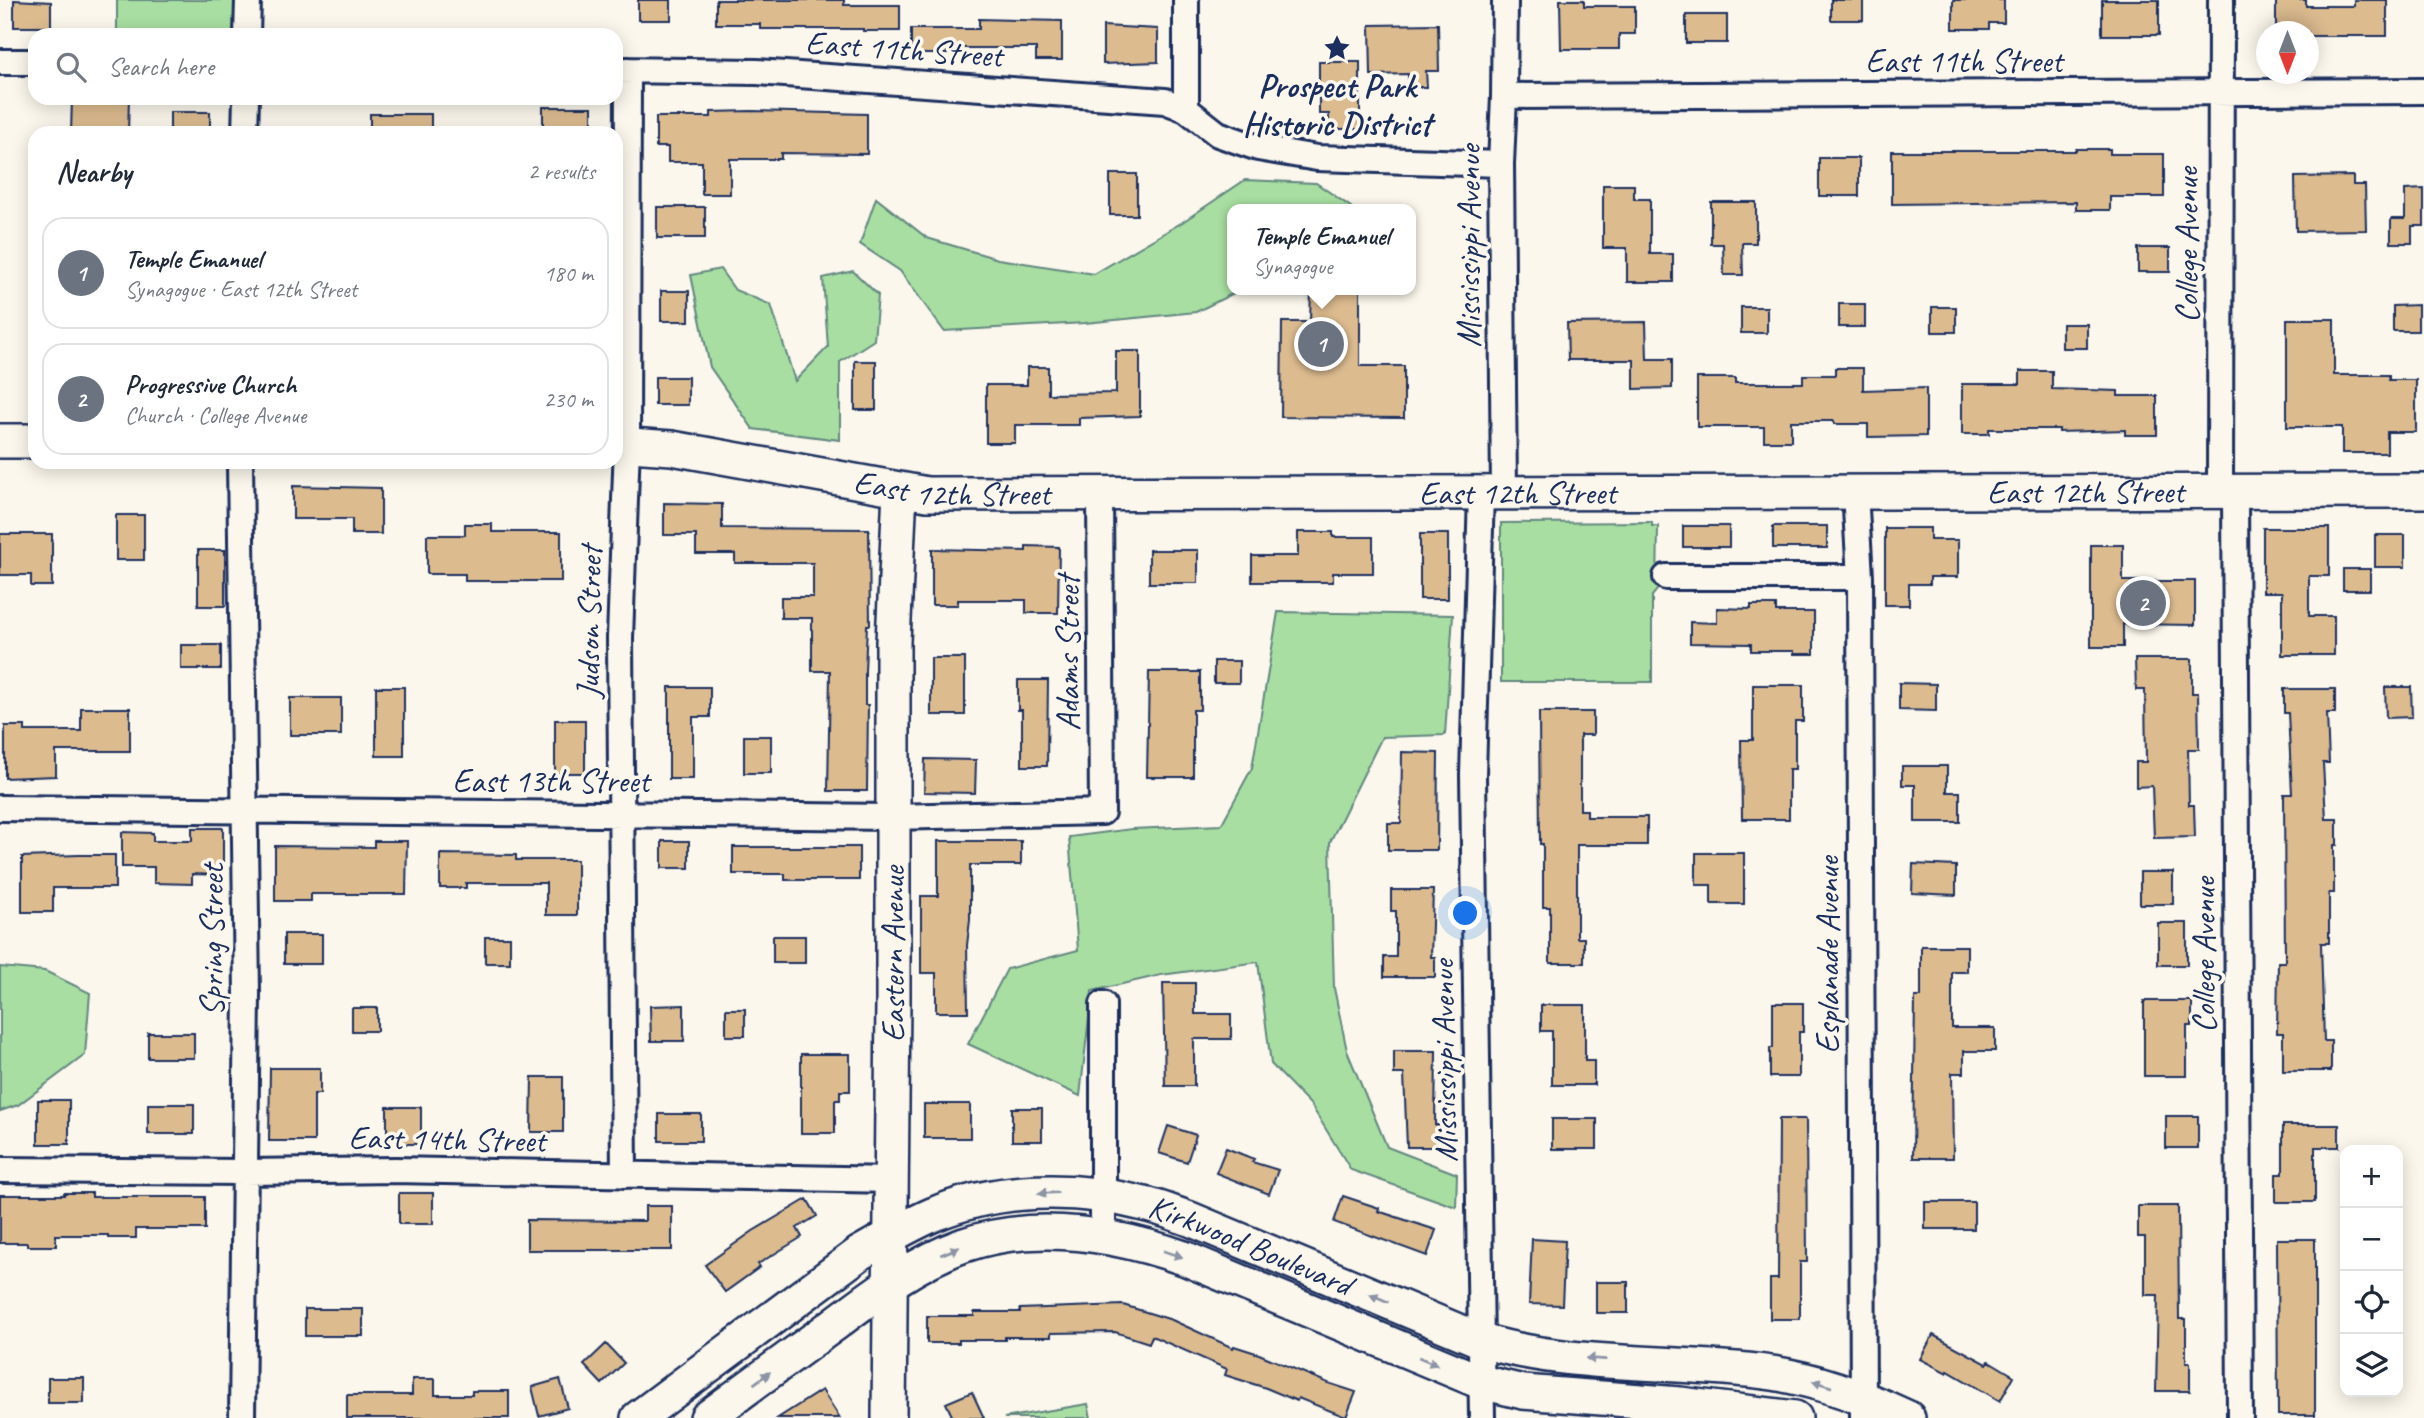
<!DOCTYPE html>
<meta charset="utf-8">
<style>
body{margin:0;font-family:Caveat,sans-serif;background:#f6f6f7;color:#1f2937}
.controls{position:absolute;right:21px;bottom:21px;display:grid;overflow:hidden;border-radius:14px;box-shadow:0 4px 18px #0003}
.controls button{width:63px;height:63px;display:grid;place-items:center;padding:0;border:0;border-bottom:2px solid #e0e1e3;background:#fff;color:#1f2937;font:35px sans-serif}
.compass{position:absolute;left:2256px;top:21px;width:63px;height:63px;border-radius:50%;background:#fff;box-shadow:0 4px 18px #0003;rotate:180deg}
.you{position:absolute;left:1466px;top:914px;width:24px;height:24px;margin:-18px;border:5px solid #fff;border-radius:50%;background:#1a73e8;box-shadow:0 0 0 10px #1a73e833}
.badge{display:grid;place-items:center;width:46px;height:46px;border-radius:50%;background:#b45309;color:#fff;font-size:23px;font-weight:700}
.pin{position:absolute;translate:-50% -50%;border:4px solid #fff;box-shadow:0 2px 7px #0006}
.popup{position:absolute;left:1227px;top:204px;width:189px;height:91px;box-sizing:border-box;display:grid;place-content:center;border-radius:14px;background:#fff;filter:drop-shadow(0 2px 5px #0005);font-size:23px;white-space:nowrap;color:#747a83}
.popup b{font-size:26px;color:#1f2937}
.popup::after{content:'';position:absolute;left:50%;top:100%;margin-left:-14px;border:14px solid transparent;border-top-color:#fff}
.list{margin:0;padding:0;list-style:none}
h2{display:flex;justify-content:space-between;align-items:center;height:91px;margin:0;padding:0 28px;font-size:30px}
h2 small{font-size:23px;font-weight:400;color:#747a83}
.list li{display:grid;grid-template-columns:46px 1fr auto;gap:21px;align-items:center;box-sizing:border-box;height:112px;margin:0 14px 14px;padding:0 14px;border:2px solid #e0e1e3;border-radius:21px}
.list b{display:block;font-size:26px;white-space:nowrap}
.list p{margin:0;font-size:23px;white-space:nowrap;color:#747a83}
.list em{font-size:23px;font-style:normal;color:#747a83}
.icon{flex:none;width:38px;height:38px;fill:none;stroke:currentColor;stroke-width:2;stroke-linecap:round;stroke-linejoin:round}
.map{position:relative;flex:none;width:2424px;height:1418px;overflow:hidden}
.search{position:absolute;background:#fff;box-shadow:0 4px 18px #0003;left:28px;top:28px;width:595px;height:77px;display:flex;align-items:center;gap:18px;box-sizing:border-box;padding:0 24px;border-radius:21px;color:#747a83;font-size:26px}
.panel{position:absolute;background:#fff;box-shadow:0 4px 18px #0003;left:28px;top:126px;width:595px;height:343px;border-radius:21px}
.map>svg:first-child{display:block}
.green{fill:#a8dea1;stroke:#628680;stroke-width:2}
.building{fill:#dcbb8f;stroke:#1b2f5e;stroke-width:2}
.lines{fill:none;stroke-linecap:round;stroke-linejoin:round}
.street-casing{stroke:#1b2f5e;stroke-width:30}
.secondary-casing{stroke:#1b2f5e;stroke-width:38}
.street{stroke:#fbf7ec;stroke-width:24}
.secondary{stroke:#fbf7ec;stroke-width:33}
.oneway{fill:#8b93a5}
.labels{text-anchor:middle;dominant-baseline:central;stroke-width:7;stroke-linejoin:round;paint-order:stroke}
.street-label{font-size:33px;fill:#1b2f5e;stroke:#fbf7ec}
.poi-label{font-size:33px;font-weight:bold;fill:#1b2f5e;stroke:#fbf7ec}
</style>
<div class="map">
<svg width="2424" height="1418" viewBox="0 0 2424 1418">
<rect width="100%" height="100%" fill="#fbf7ec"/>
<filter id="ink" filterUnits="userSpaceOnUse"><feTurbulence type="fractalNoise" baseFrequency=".0143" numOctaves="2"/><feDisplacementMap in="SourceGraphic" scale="14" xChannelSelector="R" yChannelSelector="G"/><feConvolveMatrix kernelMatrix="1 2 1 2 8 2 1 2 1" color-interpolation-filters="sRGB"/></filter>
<g filter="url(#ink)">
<!-- green -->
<path class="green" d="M117 0H239V34L117 32Z
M1245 180 1316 183 1351 207 1350 209H1232V290H1240L1196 312 1085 323 944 331 900 271 860 244 876 198 927 238 998 259 1094 274 1181 223Z
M720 269 735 290 771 305 795 381 828 347 823 278 853 271 878 295 874 340 840 362V440L753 429 710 367 691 275Z
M1652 522V526H1658L1657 590 1652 596V682H1501V523Z
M1278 612 1453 615 1445 735 1382 737 1330 842 1334 988 1347 1051 1387 1147 1457 1174 1456 1207 1351 1170 1311 1105 1271 1064 1258 962 1161 975 1092 991 1080 1096 968 1044 1007 969 1078 950 1069 837 1132 829 1221 825 1252 768Z
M0 967 45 971 90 993 85 1055 18 1105 0 1111Z
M1088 1404 1091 1418H1004Z"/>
<!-- building -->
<path class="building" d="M14 0 51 2V27H14Z
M638 0H671V20H638Z
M716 0H844V5H900V31H863V29H760V24H716Z
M1560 0H1584V6H1635V34H1619V49H1561Z
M1831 0H1863V20H1831Z
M1953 0H2004V23H1989V29H1953Z
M2102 0H2159V35H2102Z
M2276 0H2306V6H2354V0H2387V36H2308V32H2276Z
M1686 15H1727V43H1686Z
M979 19 1062 21V60H1036V48H947V54H911V29H979Z
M1438 24 1439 71H1426L1427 87H1409L1408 74 1371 75 1370 25Z
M1103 26 1158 29V62L1103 64Z
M1319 62H1360V129H1329V114H1319Z
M72 98H129L128 133H71Z
M543 107H592V133H543Z
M751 111 867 114V154L781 153V159H730V194H702V162H668V147H656V117H711V112Z
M170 112H210V133H170Z
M370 114H431V133H370Z
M2076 149H2110V154H2164V197H2110V210H2076V202L1892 204V151H2076Z
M1819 158H1859V196H1819Z
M1110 174H1137V215H1110Z
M2353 176V185H2365L2366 230 2296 231 2295 177Z
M1603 185H1634V199H1650V254H1673V282H1627V248H1603Z
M2424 189V226H2412V243H2391V219H2405V190Z
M1711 202H1756V243H1742L1743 275H1724L1723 244H1711Z
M657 207H705V238H657Z
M2138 248H2170V272H2138Z
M1311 290H1360V366H1404V418L1281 417 1282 322H1310Z
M661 291H689V321H661Z
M1839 304H1865V327H1839Z
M2418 305V331H2393V306Z
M1741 307H1767V333H1741Z
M1932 307H1956V332H1932Z
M2287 319H2334V375H2389V380H2416V432H2387V453H2342V427H2287Z
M1646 322 1647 359H1672V388L1634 389V360H1568L1567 323Z
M2062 324H2087V348H2062Z
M1116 351H1140V416L1079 418V425H1015V443H986V385H1027V367H1048V394L1116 393Z
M855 361H876V410H855Z
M1835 368H1863V390L1926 388V436L1868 437V424H1834V421H1791V441H1764V427H1697V378H1735V383H1803V375H1835Z
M2020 371H2052V389L2118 391V396H2157V435H2125V430L2059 432V429H1989V434H1962V384H2020Z
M655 377H688V405H655Z
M293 486 381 488V534H352V519H293Z
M664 503 722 504V528L869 529 870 625H867L865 671V705H868L867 791H828L830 671H812V618H781V597H813V563H735V554H696V535H664Z
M116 515H144V560H116Z
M465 524H492V532H561V581H465V574H427V535H465Z
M1683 526H1729V547H1683Z
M1773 526H1827V548H1773Z
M1885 528H1930V540H1958V577H1930V584H1909V605H1885Z
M2263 528H2329V576H2309V616H2334V655H2282V592H2263Z
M1298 532H1333V537H1373V573H1333V582H1252V556H1298Z
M0 534H52V586H31V575H0Z
M1420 534H1448V599H1420Z
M2375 535H2405V567H2375Z
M2091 545H2123V581H2195V625L2123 624V647H2091Z
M1026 546 1059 547 1058 613H1026V600H958V605H932V549L1026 551Z
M198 550H225V606H198Z
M1149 550H1198V583H1149Z
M2343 569H2370V590H2343Z
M1751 605H1776V612H1814V654H1794V651H1751V644L1690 643V622L1717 623V608L1751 609Z
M181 645H221V669H181Z
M931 658H965V715H931Z
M2135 659H2192V693H2198L2199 749H2188L2189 805H2194L2195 837 2154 838 2152 786 2136 787V762H2146L2145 690H2136Z
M1214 661H1239V683H1214Z
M1149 672H1200V710H1193V777H1147Z
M1018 680H1048L1047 766H1022V710H1018Z
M1899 683 1936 684V711L1899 710Z
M1753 685H1803V721H1795V769H1789V819H1742L1741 740H1753Z
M376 687H404V756H376Z
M669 687H710V717H693V779H669Z
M2385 687H2411L2412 717 2386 718Z
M2284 689H2335V713H2327L2329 763H2323L2326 819H2337V845H2334V893H2329V943H2321L2324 1041H2331V1071H2283V1033H2277L2278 962H2285L2284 794H2292L2288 713H2284Z
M290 698H341V735H290Z
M81 708H130V751H56V776L5 778V726H25V731H81Z
M1539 712H1593V735H1580V810H1587V817H1647V845H1577V938H1584V963H1550V907H1543V844H1540Z
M555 720H585V773H555Z
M744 736H771V773H744Z
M1402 752 1438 753 1437 850H1388V823H1401Z
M925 759 976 760 975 793 924 792Z
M1902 766H1947V792H1960V822H1915V785H1902Z
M192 828H223V875L192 874V884L154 883V867H122V832L153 833V841H192Z
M374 841H407L406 894H311V901H275V846L374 847Z
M662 841H689V868H662Z
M938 841H1021V865H970V920L967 945 968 1012H936V973H921V896H938Z
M733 847H859V880H785V874H733Z
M1696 853H1744V904H1711V885H1696Z
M440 854 516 855V860H577V915H546V883H466V888H440Z
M79 855H115V888H53V912H22V857Z
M1913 864 1956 866V895L1912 893Z
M2140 872H2173V904H2140Z
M1391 890H1433L1431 957H1435V977H1384V957H1396V911H1391Z
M2158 923H2187V965H2158Z
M284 934H322V964H284Z
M773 936H805V963H773Z
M485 937H510V963H485Z
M1921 946H1967V972H1952V1028H1995V1051H1964V1073H1952L1953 1158H1913L1915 997H1921Z
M1163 983H1195V1014H1231V1039H1194V1086H1165Z
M2144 1001H2192V1026H2187V1076H2144Z
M1773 1003H1803V1032H1799V1077H1770V1048H1773Z
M684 1005V1041H651L650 1006Z
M1541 1005H1585V1061H1594V1085H1552V1031H1541Z
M352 1008H377V1031H352Z
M726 1009H745V1036H726Z
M148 1033H194V1058H148Z
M1394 1051H1436L1435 1125H1439V1147H1407L1404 1074H1394Z
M801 1054H850V1091H840V1100H835V1133H801Z
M270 1068H320V1094H314V1141H269Z
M532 1077H563V1132H531Z
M38 1100H69V1144H38Z
M148 1104H194V1134H148Z
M924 1104H970V1138H924Z
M387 1107H421V1144H387Z
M1012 1108H1042V1141H1012Z
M659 1114H701V1141H659Z
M2166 1116H2198V1148H2166Z
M1552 1119H1597V1149H1552Z
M1779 1119H1806L1807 1262H1800V1319H1770V1279H1778Z
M2283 1125H2339V1147H2315V1202H2276V1174H2283Z
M1168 1126 1196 1135 1187 1162 1159 1153Z
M1226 1148 1254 1159 1252 1162 1278 1170 1269 1194 1216 1173Z
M64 1193H92V1197H205V1229H136V1238H108V1235H56V1246H27V1243H0V1195H64Z
M399 1193H433V1224H399Z
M1343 1196 1379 1208 1378 1211 1436 1230 1427 1256 1334 1222Z
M807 1199 817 1216 797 1228 802 1237 758 1264 760 1267 725 1292 705 1265 753 1231Z
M1925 1202H1974V1229H1925Z
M645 1206H672V1250H527V1220L645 1221Z
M2138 1206H2178L2179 1319H2186V1363H2190V1391H2156L2158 1295H2145V1237H2138Z
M1532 1239 1565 1241 1562 1305 1529 1304Z
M2277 1239H2315V1415H2278Z
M1596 1282H1628V1313H1596Z
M1123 1305 1172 1320 1233 1348 1234 1346 1259 1354 1328 1383 1356 1392 1346 1417 1298 1398 1297 1401 1266 1388 1225 1375 1227 1369 1152 1336 1149 1343 1115 1332 1051 1333V1337H1005V1340H959V1343H927V1316H974V1312H1020V1309Z
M305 1309H363V1336H305Z
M1933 1335 1987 1364 1989 1361 2014 1376 2000 1401 1948 1371 1947 1373 1920 1359Z
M606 1344 624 1363 602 1384 584 1365Z
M48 1378H84V1403H48Z
M412 1379H435V1395H472V1391H509V1418H347V1395H412Z
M560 1379 568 1408 539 1416 532 1387Z
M822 1390 840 1418H778Z
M972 1392 984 1418H953L946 1403Z"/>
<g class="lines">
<defs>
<path id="street" d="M247 35 248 0
M0 62H35
M616 70 757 72 1165 101 1186 109 1218 134 1258 148 1317 158 1501 164
M1504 96 2424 91
M1186 109V0
M245 133 246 98
M240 462 247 994 242 1418
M2220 491 2221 0
M2235 491 2240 1418
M1481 492 1473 775 1482 1418
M1504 492 1501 164 1504 96 1505 0
M1855 492 1860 577 1863 1418
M1666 577H1860
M0 808 892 817 1102 812 1100 493
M0 1170 244 1172 395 1170 892 1180
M624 1175 620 638 627 444 628 70
M1103 1236V1004"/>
<g id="secondary">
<path d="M0 441H35"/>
<path id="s1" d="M616 444 672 448 927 494 2424 491"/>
<path id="s2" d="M638 1418 860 1253C883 1240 907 1226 932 1215 997 1187 1075 1186 1144 1204 1159 1207 1175 1214 1190 1219L1482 1341C1576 1369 1676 1359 1772 1373 1820 1380 1864 1397 1908 1418"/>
<path d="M707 1418C748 1387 790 1357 832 1326 873 1295 914 1263 964 1245 1035 1221 1115 1234 1184 1258L1481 1382 1523 1392 1680 1404 1795 1418"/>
<path id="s3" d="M889 1418 893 1000V642L900 490"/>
</g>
</defs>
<!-- street casing -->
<use href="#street" class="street-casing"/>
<!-- secondary casing -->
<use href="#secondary" class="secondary-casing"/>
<!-- street -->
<use href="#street" class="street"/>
<!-- secondary -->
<use href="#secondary" class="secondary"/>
</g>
<!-- one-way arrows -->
<defs><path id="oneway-solid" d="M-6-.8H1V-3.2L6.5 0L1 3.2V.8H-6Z" transform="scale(1.75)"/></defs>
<g class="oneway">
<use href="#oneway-solid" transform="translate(1048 1193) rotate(178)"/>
<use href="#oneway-solid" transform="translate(950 1251) rotate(-22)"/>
<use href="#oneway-solid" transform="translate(1173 1254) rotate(19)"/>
<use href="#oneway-solid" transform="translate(1379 1298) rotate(-157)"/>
<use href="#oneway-solid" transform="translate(1596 1359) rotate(-177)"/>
<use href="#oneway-solid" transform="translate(1428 1361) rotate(23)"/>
<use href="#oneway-solid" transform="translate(762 1378) rotate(-36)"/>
<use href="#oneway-solid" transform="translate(1822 1384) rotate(-163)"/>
</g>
</g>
<!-- icons -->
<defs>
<symbol id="sight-bare" viewBox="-9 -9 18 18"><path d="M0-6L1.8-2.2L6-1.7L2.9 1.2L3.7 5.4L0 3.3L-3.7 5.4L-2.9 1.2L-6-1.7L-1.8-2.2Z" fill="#1b2f5e" stroke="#fbf7ec" stroke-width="2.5" paint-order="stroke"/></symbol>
</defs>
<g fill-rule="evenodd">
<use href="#sight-bare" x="1318" y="29" width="38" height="38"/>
</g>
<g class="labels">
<!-- street labels -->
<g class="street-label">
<text transform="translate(904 49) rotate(4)">East 11th Street</text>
<text x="1964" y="61">East 11th Street</text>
<text transform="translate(2187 245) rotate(-90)">College Avenue</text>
<text transform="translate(1469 246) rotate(-90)">Mississippi Avenue</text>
<text stroke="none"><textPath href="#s1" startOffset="340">East 12th Street</textPath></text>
<text stroke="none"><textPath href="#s1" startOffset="1474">East 12th Street</textPath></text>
<text stroke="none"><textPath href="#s1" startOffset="906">East 12th Street</textPath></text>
<text transform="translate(589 622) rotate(-89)">Judson Street</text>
<text transform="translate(1068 653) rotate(-90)">Adams Street</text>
<text x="551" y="781">East 13th Street</text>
<text transform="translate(212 940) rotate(-90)">Spring Street</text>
<text stroke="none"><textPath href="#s3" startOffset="464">Eastern Avenue</textPath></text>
<text transform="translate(1828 955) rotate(-90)">Esplanade Avenue</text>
<text transform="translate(2204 955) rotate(-90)">College Avenue</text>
<text transform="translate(1444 1061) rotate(-91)">Mississippi Avenue</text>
<text transform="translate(447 1139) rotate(1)">East 14th Street</text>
<text stroke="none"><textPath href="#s2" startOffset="688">Kirkwood Boulevard</textPath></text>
</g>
<!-- poi labels -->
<g class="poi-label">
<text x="1337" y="86">Prospect Park<tspan x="1337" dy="38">Historic District</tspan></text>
</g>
</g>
</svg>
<div class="controls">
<button>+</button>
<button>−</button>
<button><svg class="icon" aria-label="locate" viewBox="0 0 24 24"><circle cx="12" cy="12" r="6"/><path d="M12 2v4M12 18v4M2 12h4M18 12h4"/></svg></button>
<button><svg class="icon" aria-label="layers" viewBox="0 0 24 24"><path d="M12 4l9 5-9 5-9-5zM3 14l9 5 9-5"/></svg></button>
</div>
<svg class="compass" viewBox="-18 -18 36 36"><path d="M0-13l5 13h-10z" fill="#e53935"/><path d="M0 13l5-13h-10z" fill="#747a83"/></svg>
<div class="you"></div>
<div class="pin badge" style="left:1321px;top:344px;background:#6b7280">1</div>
<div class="popup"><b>Temple Emanuel</b>Synagogue</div>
<div class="pin badge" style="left:2143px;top:603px;background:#6b7280">2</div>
<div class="search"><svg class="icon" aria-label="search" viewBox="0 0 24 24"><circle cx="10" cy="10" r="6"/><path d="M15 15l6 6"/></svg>Search here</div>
<section class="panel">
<h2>Nearby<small>2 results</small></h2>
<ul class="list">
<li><span class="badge" style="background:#6b7280">1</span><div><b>Temple Emanuel</b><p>Synagogue · East 12th Street</p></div><em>180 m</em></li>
<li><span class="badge" style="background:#6b7280">2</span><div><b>Progressive Church</b><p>Church · College Avenue</p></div><em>230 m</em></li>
</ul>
</section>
</div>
